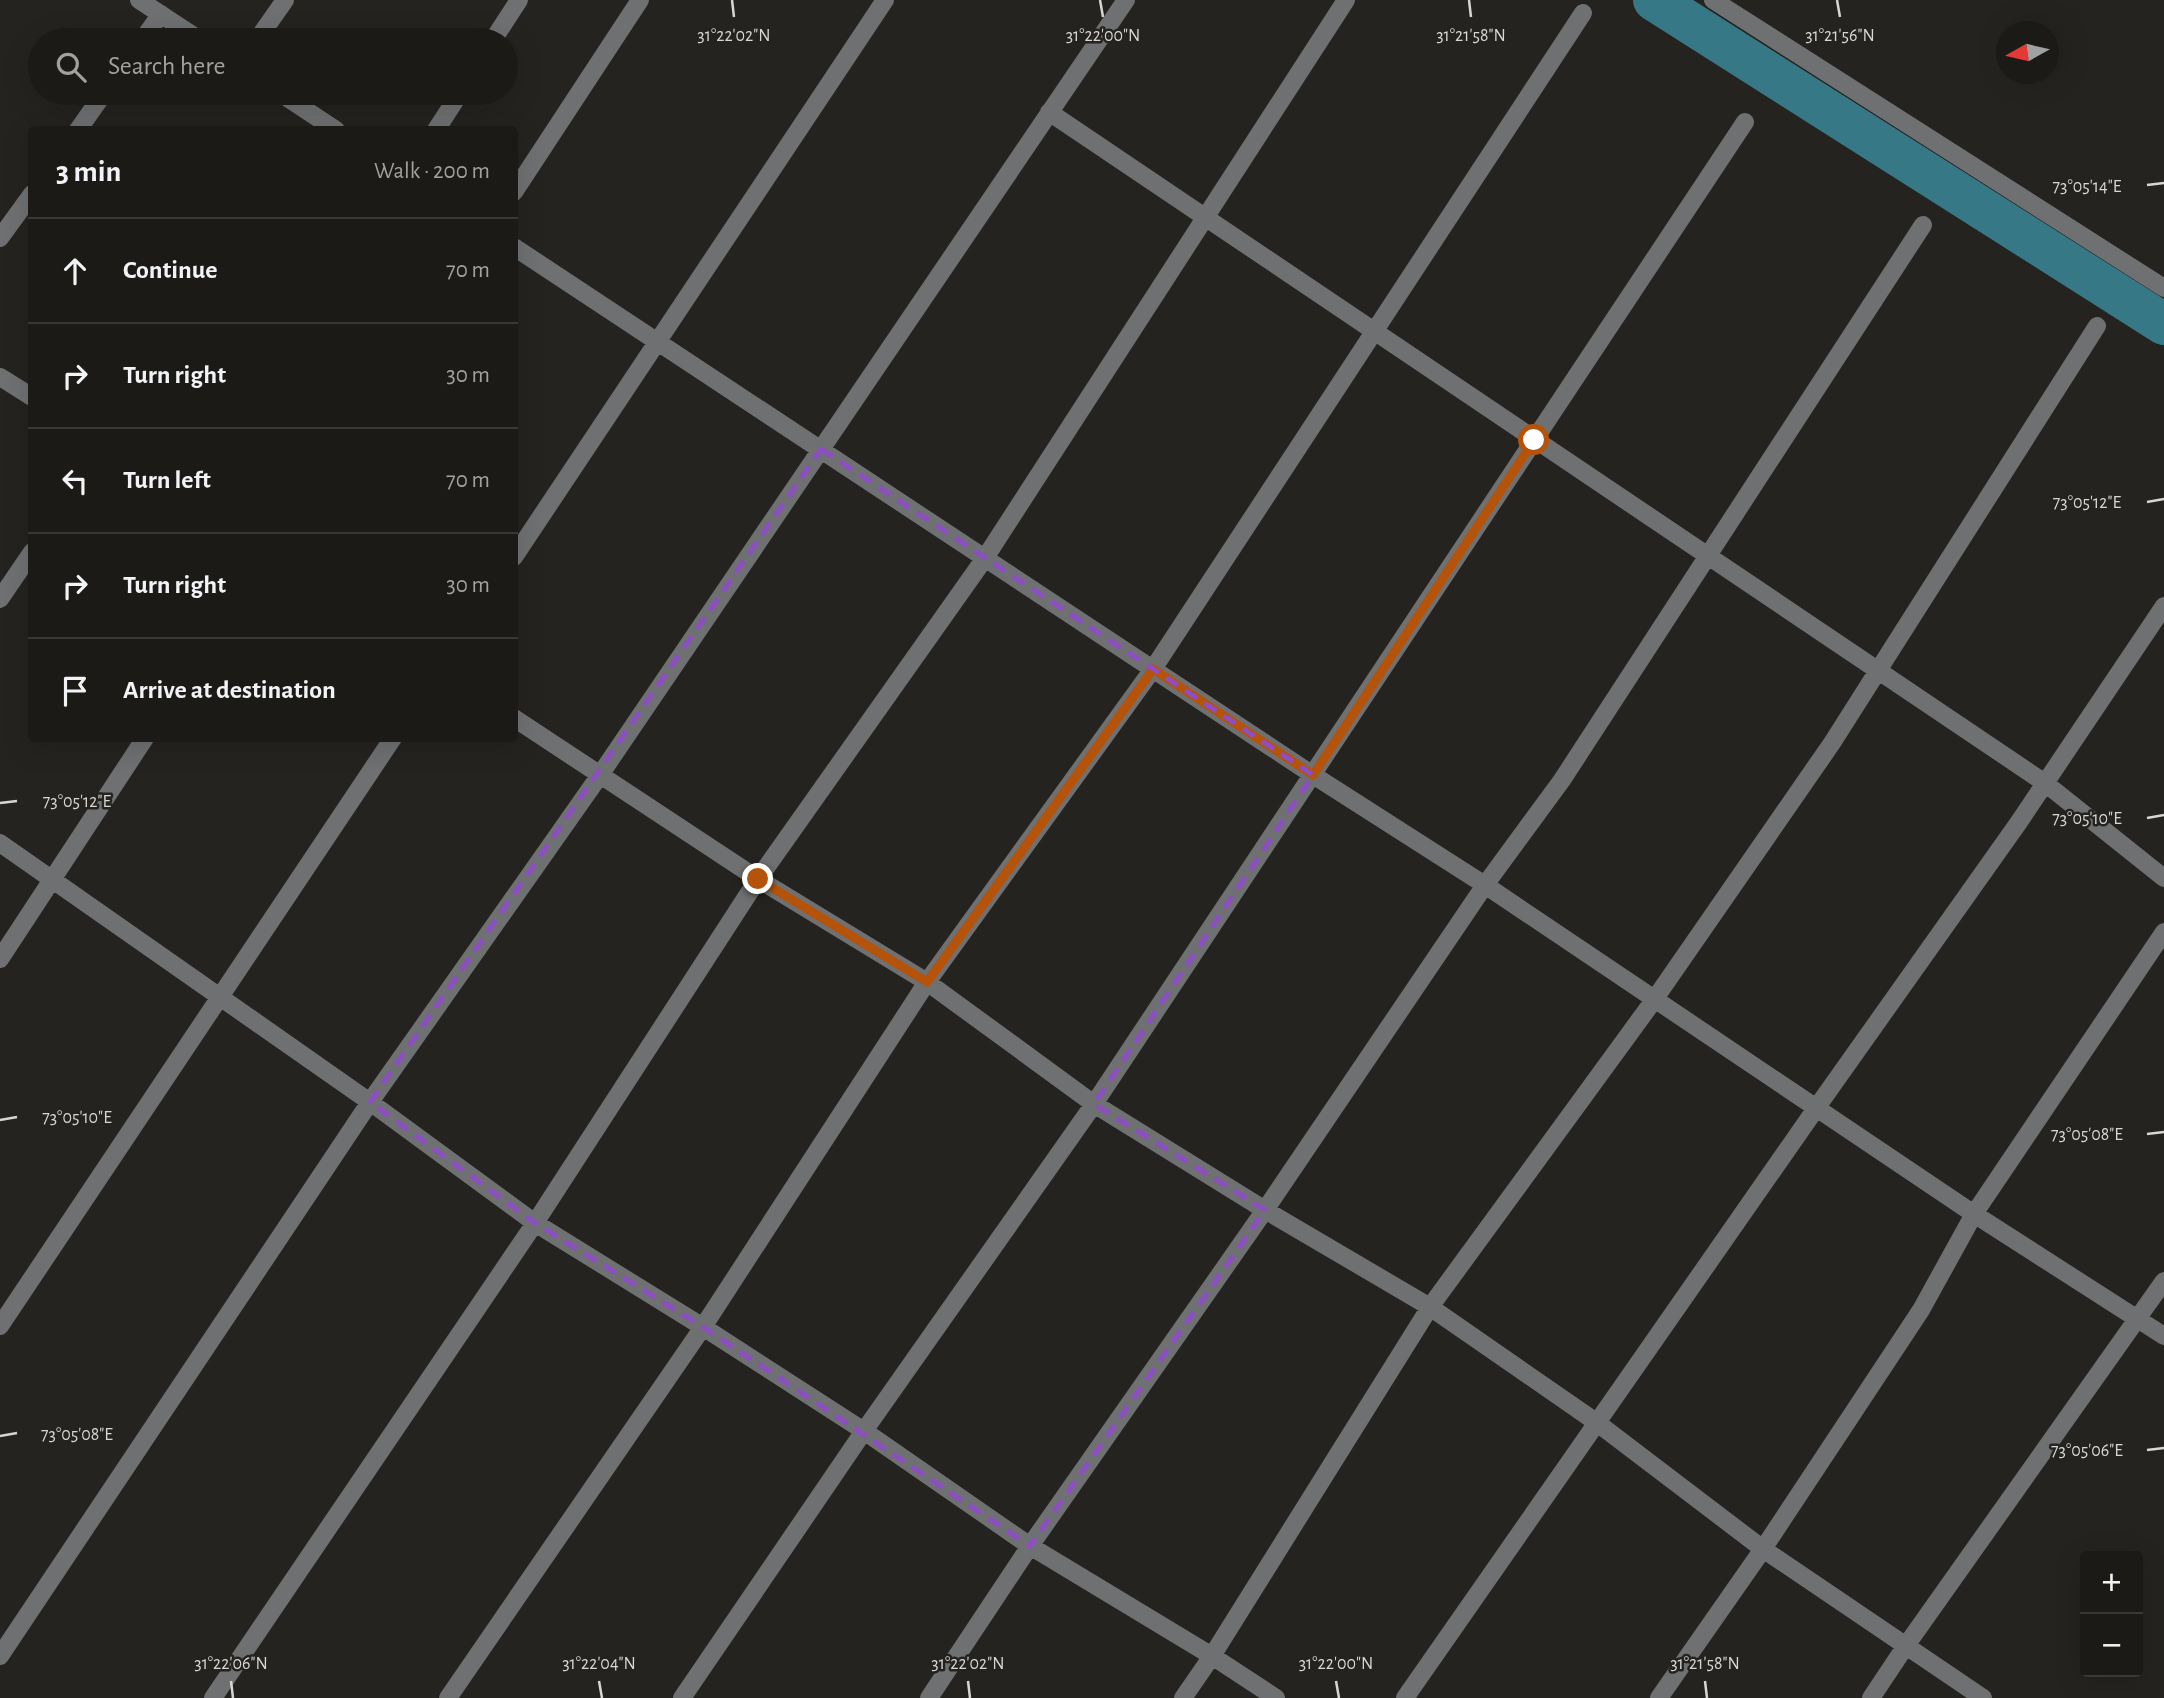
<!DOCTYPE html>
<meta charset="utf-8">
<style>
body{margin:0;font-family:"Alegreya Sans",sans-serif;background:#252320;color:#f1f3f6}
.controls{position:absolute;right:21px;bottom:21px;display:grid;overflow:hidden;border-radius:7px;box-shadow:0 7px 28px #0002}
.controls button{width:63px;height:63px;display:grid;place-items:center;padding:0;border:0;border-bottom:2px solid #3a3836;background:#1c1a17;color:#f1f3f6;font:35px sans-serif}
.compass{position:absolute;left:1996px;top:21px;width:63px;height:63px;border-radius:50%;background:#1c1a17;box-shadow:0 7px 28px #0002;rotate:262deg}
.stop{position:absolute;width:21px;height:21px;margin:-16px;border:5px solid #b45309;border-radius:50%;background:#fff}
.stop.end{background:#b45309;border-color:#fff;box-shadow:0 2px 7px #0008}
.list{margin:0;padding:0;list-style:none}
h2{display:flex;justify-content:space-between;align-items:center;height:91px;margin:0;padding:0 28px;font-size:30px}
h2 small{font-size:23px;font-weight:400;color:#a0a1a1}
.list li{display:grid;grid-template-columns:46px 1fr auto;gap:21px;align-items:center;box-sizing:border-box;height:105px;padding:0 28px;border-top:2px solid #3a3836}
.list b{display:block;font-size:26px;white-space:nowrap}
.list em{font-size:23px;font-style:normal;color:#a0a1a1}
.icon{flex:none;width:38px;height:38px;fill:none;stroke:currentColor;stroke-width:2;stroke-linecap:round;stroke-linejoin:round}
.map{position:relative;flex:none;width:2164px;height:1698px;overflow:hidden}
.search{position:absolute;background:#1c1a17;box-shadow:0 7px 28px #0002;left:28px;top:28px;width:490px;height:77px;display:flex;align-items:center;gap:18px;box-sizing:border-box;padding:0 24px;border-radius:38px;color:#a0a1a1;font-size:26px}
.panel{position:absolute;background:#1c1a17;box-shadow:0 7px 28px #0002;left:28px;top:126px;width:490px;height:616px;border-radius:7px}
.map>svg:first-child{display:block}
.lines{fill:none;stroke-linecap:round;stroke-linejoin:round}
.canal{stroke:#377886;stroke-width:42}
.minor{stroke:#6e7072;stroke-width:18}
.route{stroke:#b45309;stroke-width:9}
.marked{fill:none;stroke:#8e4ec3;stroke-width:5;stroke-dasharray:14 9;stroke-linejoin:round}
.ticks{fill:none;stroke:#d8d7d4;stroke-width:2.5}
.ticks-label{font-size:18px;text-anchor:middle;fill:#d8d7d4;stroke:#25231f;stroke-width:5;stroke-linejoin:round;paint-order:stroke}
</style>
<div class="map">
<svg width="2164" height="1698" viewBox="0 0 2164 1698">
<rect width="100%" height="100%" fill="#25231f"/>
<g class="lines">
<!-- canal -->
<path class="canal" d="M1654 0 2164 324"/>
<!-- minor -->
<path class="minor" d="M139 0 200 40
M1713 0 2164 288
M142 40 161 14
M257 40 285 0
M493 40 519 0
M280 93 336 130
M1049 112 2045 783 2164 878
M78 130 104 93
M436 130 460 93
M514 192 640 0
M0 238 32 194
M514 247 1313 775 1485 885 1974 1214 2164 1336
M0 377 32 397
M514 557 885 0
M0 599 32 552
M514 718 758 879 927 982 1094 1104 1265 1210 1430 1307 1596 1422 1763 1549 1983 1698
M0 843 370 1102 535 1223 703 1327 864 1431 1030 1546 1212 1656 1276 1698
M0 959 145 738
M0 1326 393 738
M0 1656 370 1102 600 775 1126 0
M213 1698 535 1223 758 879 985 558 1346 0
M448 1698 703 1327 927 982 1153 669 1583 13
M682 1698 864 1431 1094 1104 1745 122
M929 1698 1030 1546 1265 1210 1485 885 1562 780 1923 225
M1183 1698 1212 1656 1430 1307 1654 1000 1832 743 2097 326
M1405 1698 1817 1107 2019 822 2164 606
M1659 1698 1763 1549 1921 1310 1974 1214 2164 932
M1871 1698 1905 1647 2164 1281"/>
</g>
<g class="lines">
<!-- route -->
<path class="route" d="M758 879 927 982 1153 669 1313 775 1534 440"/>
</g>
<!-- marked area -->
<path class="marked" d="M821 449 1313 775 1094 1104 1265 1210 1030 1546 703 1327 535 1223 370 1102Z"/>
<!-- ticks -->
<path class="ticks" d="M732 0 734 17M1100 0 1103 17M1469 0 1471 17M1837 0 1840 17M2147 185 2164 183M2147 502 2164 499M0 803 17 801M2147 818 2164 815M0 1120 17 1117M2147 1134 2164 1132M0 1436 17 1433M2147 1450 2164 1448M231 1681 233 1698M599 1681 602 1698M968 1681 970 1698M1336 1681 1339 1698M1705 1681 1707 1698"/>
<g class="ticks-label">
<text x="734" y="41">31°22'02"N</text>
<text x="1103" y="41">31°22'00"N</text>
<text x="1471" y="41">31°21'58"N</text>
<text x="1840" y="41">31°21'56"N</text>
<text x="2087" y="192">73°05'14"E</text>
<text x="2087" y="508">73°05'12"E</text>
<text x="77" y="807">73°05'12"E</text>
<text x="2087" y="824">73°05'10"E</text>
<text x="77" y="1123">73°05'10"E</text>
<text x="2087" y="1140">73°05'08"E</text>
<text x="77" y="1440">73°05'08"E</text>
<text x="2087" y="1456">73°05'06"E</text>
<text x="231" y="1669">31°22'06"N</text>
<text x="599" y="1669">31°22'04"N</text>
<text x="968" y="1669">31°22'02"N</text>
<text x="1336" y="1669">31°22'00"N</text>
<text x="1705" y="1669">31°21'58"N</text>
</g>
</svg>
<div class="controls">
<button>+</button>
<button>−</button>
</div>
<svg class="compass" viewBox="-18 -18 36 36"><path d="M0-13l5 13h-10z" fill="#e53935"/><path d="M0 13l5-13h-10z" fill="#a0a1a1"/></svg>
<div class="stop" style="left:1534px;top:440px"></div>
<div class="stop end" style="left:758px;top:879px"></div>
<div class="search"><svg class="icon" aria-label="search" viewBox="0 0 24 24"><circle cx="10" cy="10" r="6"/><path d="M15 15l6 6"/></svg>Search here</div>
<section class="panel">
<h2>3 min<small>Walk · 200 m</small></h2>
<ul class="list">
<li><svg class="icon" aria-label="ahead" viewBox="0 0 24 24"><path d="M12 20V5M6 11l6-6 6 6"/></svg><div><b>Continue</b></div><em>70 m</em></li>
<li><svg class="icon" aria-label="right" viewBox="0 0 24 24"><path d="M7 20v-9h11M14 6l5 5-5 5"/></svg><div><b>Turn right</b></div><em>30 m</em></li>
<li><svg class="icon" aria-label="left" viewBox="0 0 24 24"><path d="M17 20v-9H6M10 6l-5 5 5 5"/></svg><div><b>Turn left</b></div><em>70 m</em></li>
<li><svg class="icon" aria-label="right" viewBox="0 0 24 24"><path d="M7 20v-9h11M14 6l5 5-5 5"/></svg><div><b>Turn right</b></div><em>30 m</em></li>
<li><svg class="icon" aria-label="arrive" viewBox="0 0 24 24"><path d="M6 21V4h12l-3 4 3 4H6"/></svg><div><b>Arrive at destination</b></div></li>
</ul>
</section>
</div>
